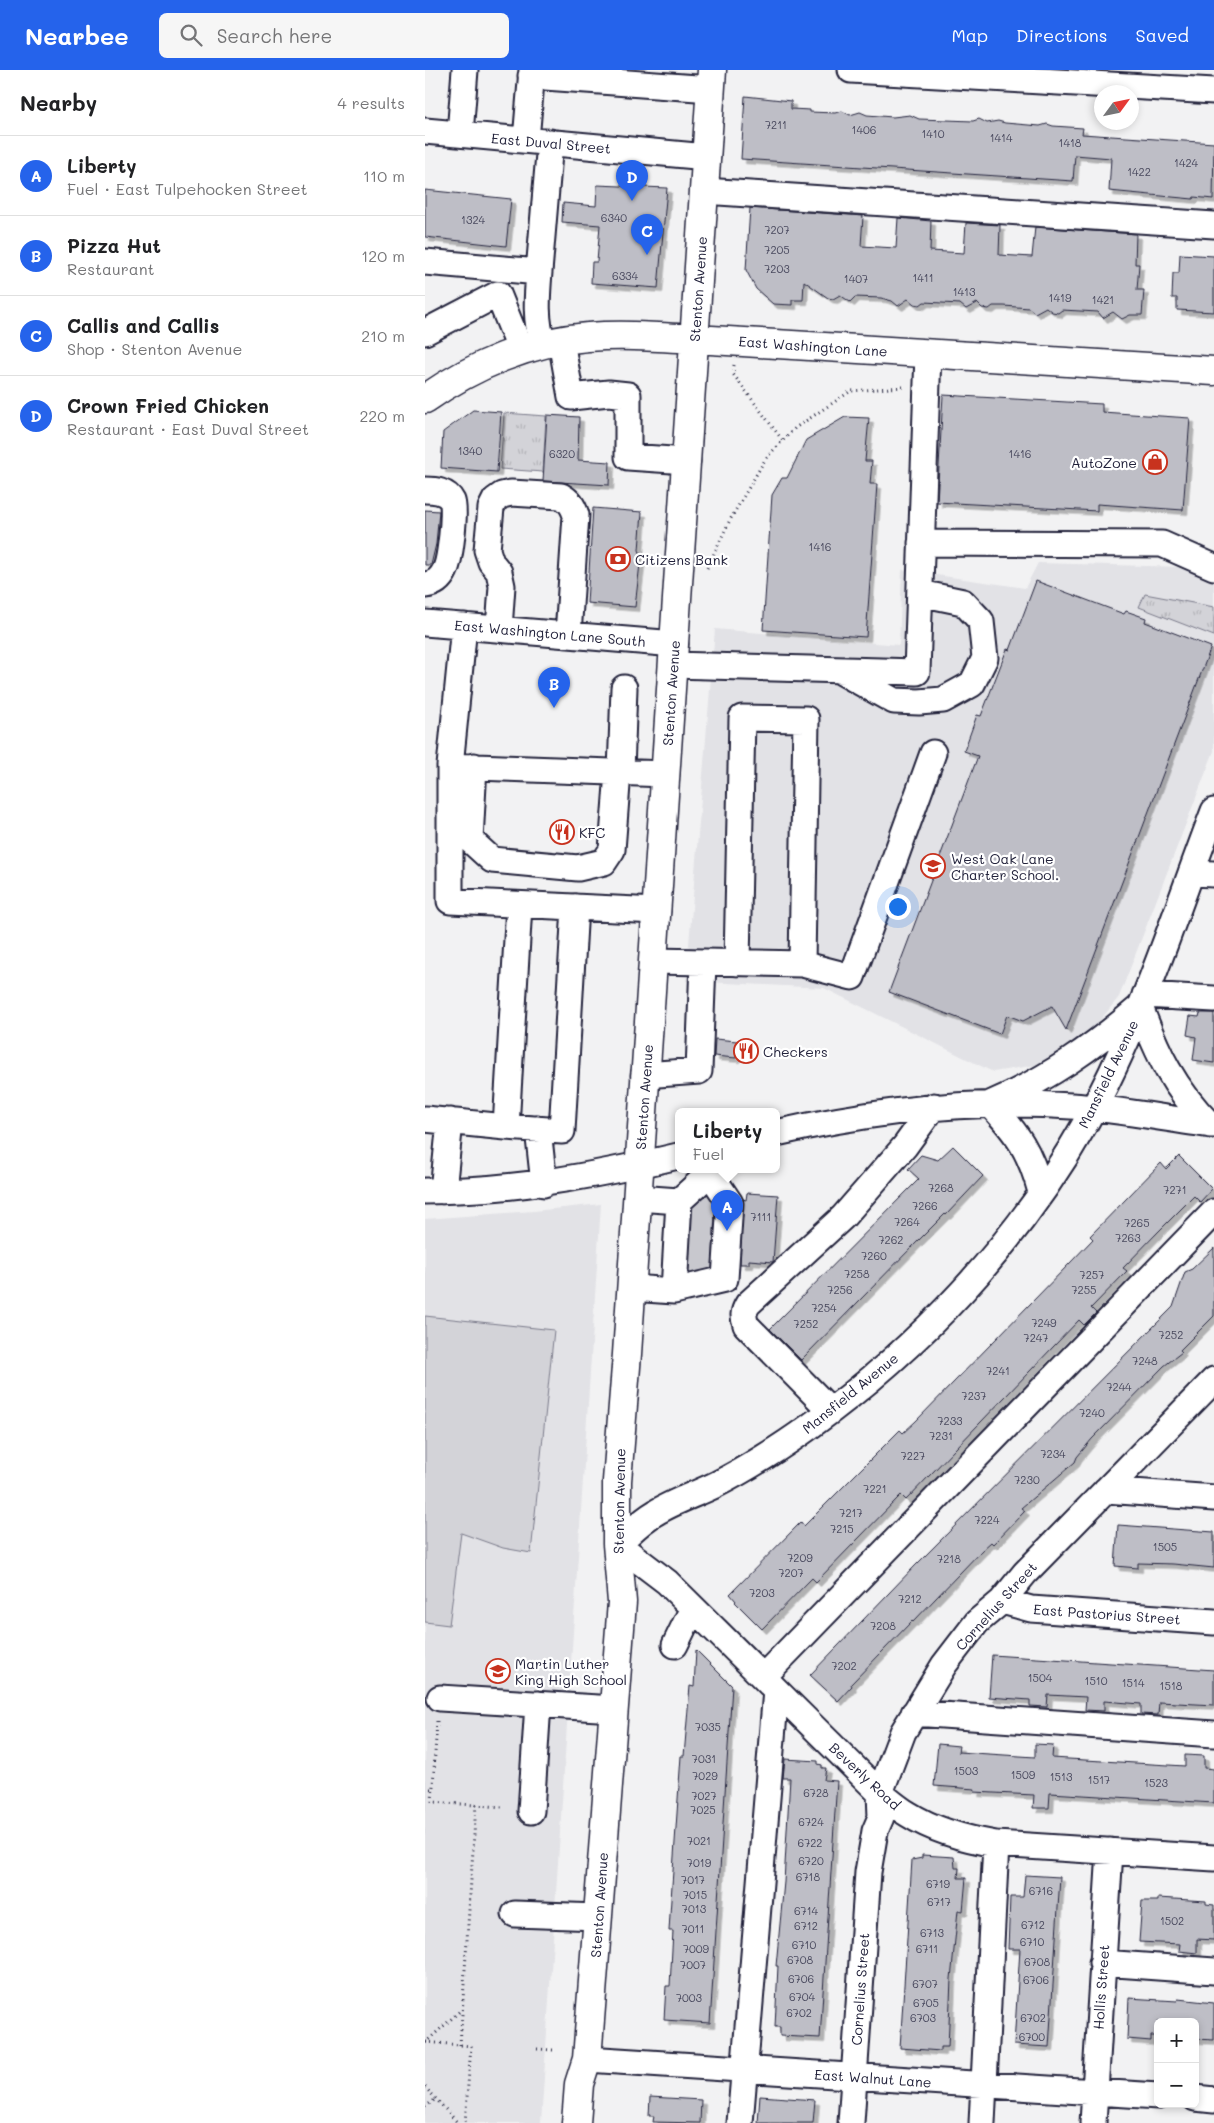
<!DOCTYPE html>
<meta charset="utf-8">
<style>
body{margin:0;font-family:Mali,sans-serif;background:#f6f6f6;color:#202124}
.controls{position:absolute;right:15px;bottom:15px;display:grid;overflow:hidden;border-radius:8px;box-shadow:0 2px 8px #0003}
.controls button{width:45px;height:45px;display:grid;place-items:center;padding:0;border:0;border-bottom:1px solid #e0e0e0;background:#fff;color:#202124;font:25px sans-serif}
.compass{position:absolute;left:669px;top:15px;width:45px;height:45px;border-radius:50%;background:#fff;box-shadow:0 2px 8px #0003;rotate:57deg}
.you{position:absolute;left:472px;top:836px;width:18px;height:18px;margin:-12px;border:4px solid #fff;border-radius:50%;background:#1a73e8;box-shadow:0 0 0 8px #1a73e833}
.badge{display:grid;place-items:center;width:32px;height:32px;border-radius:50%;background:#2563eb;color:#fff;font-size:16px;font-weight:700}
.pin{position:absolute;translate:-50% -41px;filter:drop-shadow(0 1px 2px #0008)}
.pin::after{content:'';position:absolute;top:26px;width:18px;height:15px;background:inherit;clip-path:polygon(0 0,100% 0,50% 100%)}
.popup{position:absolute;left:250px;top:1038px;width:105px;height:65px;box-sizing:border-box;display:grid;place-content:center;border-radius:8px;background:#fff;filter:drop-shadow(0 1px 4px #0005);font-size:16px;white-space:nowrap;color:#757577}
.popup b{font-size:19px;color:#202124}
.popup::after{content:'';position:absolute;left:50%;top:100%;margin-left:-10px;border:10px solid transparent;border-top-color:#fff}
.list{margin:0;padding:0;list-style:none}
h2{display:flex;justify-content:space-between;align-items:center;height:65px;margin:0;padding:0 20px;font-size:21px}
h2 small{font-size:16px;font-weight:400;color:#757577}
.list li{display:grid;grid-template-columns:32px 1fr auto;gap:15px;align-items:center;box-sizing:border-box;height:80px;padding:0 20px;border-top:1px solid #e0e0e0}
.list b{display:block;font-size:19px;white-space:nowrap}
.list p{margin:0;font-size:16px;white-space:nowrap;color:#757577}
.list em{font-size:16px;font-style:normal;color:#757577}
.icon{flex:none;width:28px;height:28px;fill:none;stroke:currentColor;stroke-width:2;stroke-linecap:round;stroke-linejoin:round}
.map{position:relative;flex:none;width:789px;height:2053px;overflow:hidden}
header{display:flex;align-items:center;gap:30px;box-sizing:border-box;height:70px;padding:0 25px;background:#2563eb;color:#fff}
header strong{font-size:24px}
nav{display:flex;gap:28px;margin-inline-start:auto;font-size:18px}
.search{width:350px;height:45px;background:#f6f6f6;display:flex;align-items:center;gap:12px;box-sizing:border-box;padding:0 18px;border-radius:8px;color:#757577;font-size:19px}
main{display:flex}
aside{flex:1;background:#fff}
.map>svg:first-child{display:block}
.built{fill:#e2e2e6}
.park{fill:url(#park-tufts);stroke:#7a7a8a}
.garden{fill:#d3d3d8;stroke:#7a7a8a}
.building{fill:#bebec6;stroke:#22223b;filter:url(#shadow)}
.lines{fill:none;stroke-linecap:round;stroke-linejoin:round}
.minor-tunnel{stroke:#c8c8ce;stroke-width:25;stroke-dasharray:25 12;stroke-linecap:butt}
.minor-casing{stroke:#22223b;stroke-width:29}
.major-casing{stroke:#22223b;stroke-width:31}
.path{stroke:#22223b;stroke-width:3;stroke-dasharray:1 4;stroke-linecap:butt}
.minor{stroke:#fff;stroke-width:25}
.major{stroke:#fff;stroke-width:28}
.labels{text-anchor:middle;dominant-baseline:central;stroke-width:4.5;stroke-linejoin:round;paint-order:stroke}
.number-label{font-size:11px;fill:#49495e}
.street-label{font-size:14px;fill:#22223b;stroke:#fff}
.poi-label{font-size:14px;fill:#22223b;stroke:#fff;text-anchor:start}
</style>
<header>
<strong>Nearbee</strong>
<div class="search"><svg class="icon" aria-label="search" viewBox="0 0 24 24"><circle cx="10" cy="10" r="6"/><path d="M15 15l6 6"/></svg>Search here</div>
<nav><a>Map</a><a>Directions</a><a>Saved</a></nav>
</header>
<main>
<aside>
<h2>Nearby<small>4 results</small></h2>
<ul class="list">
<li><span class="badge">A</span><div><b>Liberty</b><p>Fuel · East Tulpehocken Street</p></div><em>110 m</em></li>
<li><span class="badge">B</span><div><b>Pizza Hut</b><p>Restaurant</p></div><em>120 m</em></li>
<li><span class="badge">C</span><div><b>Callis and Callis</b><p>Shop · Stenton Avenue</p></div><em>210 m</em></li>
<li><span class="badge">D</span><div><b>Crown Fried Chicken</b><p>Restaurant · East Duval Street</p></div><em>220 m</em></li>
</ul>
</aside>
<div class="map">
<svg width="789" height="2053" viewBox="0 0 789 2053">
<defs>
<pattern id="park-tufts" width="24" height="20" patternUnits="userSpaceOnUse" patternTransform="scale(1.25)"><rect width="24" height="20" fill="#d3d3d8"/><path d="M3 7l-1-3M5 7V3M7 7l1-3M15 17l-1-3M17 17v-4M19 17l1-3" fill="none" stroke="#b5b5ba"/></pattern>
<filter id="shadow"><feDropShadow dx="4.5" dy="4.5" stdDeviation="0" flood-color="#0004"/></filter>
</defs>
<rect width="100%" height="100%" fill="#f2f2f3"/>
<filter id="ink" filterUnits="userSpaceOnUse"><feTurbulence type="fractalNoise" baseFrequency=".02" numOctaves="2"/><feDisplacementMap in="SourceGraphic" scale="10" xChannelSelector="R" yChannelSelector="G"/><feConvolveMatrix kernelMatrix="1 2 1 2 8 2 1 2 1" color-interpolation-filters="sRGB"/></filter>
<g filter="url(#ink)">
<!-- built -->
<path class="built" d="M613 493 759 497 789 511V681L694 927 664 964 617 994 568 1002 399 918 261 911 290 559 474 575 477 500 600 518Z
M176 1134 116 2053H0V1149L109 1141Z"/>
<!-- park -->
<path class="park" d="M79 343 121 346 118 402 75 399Z
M720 524 789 537V566L714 537Z"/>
<!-- garden -->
<path class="garden" d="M0 1246 129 1260 106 1483 78 1478 36 1463 24 1555 0 1552Z"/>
<!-- building -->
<path class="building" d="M320 26 366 31V39L385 40V42L410 43 417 41 425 45 435 42 442 45 468 47 485 45 494 49 548 51 554 49 562 53 573 51 580 53 615 56 622 54 628 56 658 58 657 64 789 73 788 129 769 127 768 129 684 121 686 88 650 85 648 111 316 89Z
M172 115 242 118 233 218 166 213 167 192H172L175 155 137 152 138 133 171 136Z
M0 120 86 129 81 176 0 167Z
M325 138 438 146 436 176 471 178 473 148 506 151 505 181 539 183 541 153 575 155 574 185 607 187 610 157 711 164 710 194H714L712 220H719L717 245H705L697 249 688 242 678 248 673 242 637 240 633 243 627 242 621 237 610 243 604 238 579 236H568L564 239 557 238 552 233 541 239 535 234 499 232 495 235 489 234 483 229 473 236 467 231 456 228 430 227 425 232 415 225 408 229 403 228 379 211 378 230H367V235L348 234 331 219 321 200Z
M755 184 789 186V242L752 240V228H747L748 203H754Z
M518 325 677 334V342L765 348 758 440 672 434V441L512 432Z
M48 340 76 342 72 402 16 398 18 362Z
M122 345 154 347 153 390 185 392 184 415 118 411Z
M420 347 444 348 440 391H447L445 414H452L441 567 338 560 347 425 357 408H362L381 370Z
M168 438 217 442 214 480 216 485 210 537 162 533Z
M0 440 14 441 11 474 6 495H0Z
M611 511 699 544 701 541 721 548 720 552 786 577 641 960 627 936 598 951 582 945 575 964 464 922 553 686 539 681 552 645 556 646 582 579 585 580Z
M775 943H789V993L768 990 771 967 762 965 765 946 774 947Z
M290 969 312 971 311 988 289 986Z
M528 1076 558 1106 521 1145 520 1144 493 1171 376 1290 345 1259 494 1109 483 1099 496 1085 513 1090Z
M754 1086 787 1119 775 1132 769 1126 733 1162 698 1198 702 1201 666 1238 671 1243 659 1255 654 1250 481 1430 476 1425 472 1429 391 1512 387 1508 337 1559 310 1532 311 1531 305 1524 376 1452 379 1456 475 1360 478 1363 491 1351 645 1193 668 1169 665 1166 736 1093 741 1099Z
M322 1123 353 1125 348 1192 324 1190V1194H315L318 1129 321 1130Z
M280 1127H284L290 1137 286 1197 264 1203 268 1138Z
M789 1178V1246L755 1280 757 1282 739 1296 667 1369 652 1387 650 1392 596 1438 600 1441 568 1474 566 1472 557 1480 488 1552 487 1551 426 1614 427 1616 413 1631 385 1605 490 1496 748 1237 760 1202 767 1199Z
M693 1455 789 1462V1498L748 1494 713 1493V1498L690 1496Z
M271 1580 307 1616 285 1953 239 1950 241 1916H245L248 1861H244L245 1844 256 1686H259L265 1616 269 1617Z
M567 1585 789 1600V1635L734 1632 733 1645 716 1644V1634L679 1631V1641L660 1640 661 1627 623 1625 622 1637 605 1636V1630L564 1627Z
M513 1674 534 1676 533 1682 610 1687V1674L628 1675 627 1688 760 1696V1685L779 1686V1698L789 1699V1733L625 1723 624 1738H608L609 1725 549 1722 550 1719 509 1716Z
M360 1689 393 1691V1694L397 1695V1698H401L399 1710 412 1711 395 1968 355 1966V1957H350L353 1896H351L359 1812 365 1708H358Z
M497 1785 529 1787 530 1798H534L533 1808H541L538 1841 533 1840 526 1909 523 1977H516V1981L475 1978 487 1790 497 1788Z
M600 1805 635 1807 624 1977 589 1975 595 1879H583L585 1827H598Z
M733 1828 781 1831V1834L789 1835V1870L772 1869V1883L754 1881 755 1874 714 1872 717 1831H733Z
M704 1928 752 1931 753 1929 789 1933V1970L770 1969V1952H733V1966H726V1971L702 1969Z
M335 2026 390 2030 388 2053H333Z
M225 2027 276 2030 275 2053 228 2052 229 2046H224Z"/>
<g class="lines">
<!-- minor-tunnel -->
<path class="minor-tunnel" d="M265 1131 294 1132
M264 1150 293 1151
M263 1174 292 1176
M262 1192 291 1194"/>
<defs>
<path id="minor" d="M426 0 789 21
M106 6 286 19
M0 61 282 87
M35 64 40 0
M101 70 107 0
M279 121 789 155
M0 192 114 202 125 72
M114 202C112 227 110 250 118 274
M0 262 73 224 96 281
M136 271 146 327 184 323 203 325V387L262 391
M0 420C10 420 22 421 27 431 31 440 25 491 20 500 16 509 10 514 0 515
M496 473 737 474 789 497
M0 553 250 574
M39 556 25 696 241 704
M74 559 77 516 74 502 66 492 62 480 66 438 70 430 77 425 86 423 136 426C145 431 148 436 151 445L143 565
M248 595 492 602 503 283
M417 602 469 631 494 632 518 630 547 614 560 588 556 551 538 532 495 523
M25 696V831L232 841
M49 696 45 770 67 790 153 798 179 792 187 780 193 702
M196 702 199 618
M789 741C749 846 715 956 660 1054 592 1174 495 1277 384 1357 358 1376 320 1400 292 1414 272 1424 249 1431 230 1443 216 1451 204 1464 192 1474L242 1512 455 1723C464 1730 473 1738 483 1744 510 1761 540 1769 571 1774L789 1788
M766 803 789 804
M94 835 81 1057 137 1061 150 837
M228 891 377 894 381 649 317 648 312 893
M377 894 427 907 508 683
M720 925 789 929
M219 1005 274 1001 278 892
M0 1049 81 1057
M113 1059 119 1114
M351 1063C448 1041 546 1029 646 1036 694 1039 741 1049 789 1055
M0 1121C87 1121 169 1106 253 1086
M18 1121 25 1051
M616 1122C605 1081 593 1064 565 1034 623 1009 667 978 715 937 733 985 748 1017 785 1055
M206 1218 249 1221 254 1131 212 1128
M249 1221 300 1209 305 1133 285 1103 254 1131
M405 1340 321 1255C318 1247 318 1242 323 1234L418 1147 480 1076 509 1036
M681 1420 789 1428
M577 1531 606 1539 789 1552
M250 1575 268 1538
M338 1607 789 1142
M15 1628 189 1639
M489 1643 789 1664
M106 1741 113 1634
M90 1844 173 1847
M677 1893 789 1901
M162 1989 733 2026
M770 2028 789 2030
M315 2053 351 1620
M426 2053 443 1802 450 1761 456 1747 455 1723 478 1662 519 1595 552 1552 577 1531 600 1503 789 1310
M557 2053 571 1774
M668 2053 685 1781"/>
<path id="major" d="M0 329C47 296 105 271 163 267 199 264 234 267 270 269L789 301
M151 2053 154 2014 162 1989 197 1532 192 1474V1411L202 1284 287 0"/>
</defs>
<!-- minor casing -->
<use href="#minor" class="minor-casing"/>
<!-- major casing -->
<use href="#major" class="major-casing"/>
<!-- path -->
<path class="path" d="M309 295 308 304 358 371
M282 498 305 450 341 388 370 358 426 321 478 317
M12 1651 7 1732 78 1737
M0 1719H8
M1 1972 46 1976 40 2053
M0 1973 36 1940
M35 1975 51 1735
M112 1979 128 1980
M0 2017 33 2053
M0 2037 11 2029"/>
<!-- minor -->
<use href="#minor" class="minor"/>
<!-- major -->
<use href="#major" class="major"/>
</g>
</g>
<!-- icons -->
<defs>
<symbol id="shop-ring" viewBox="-11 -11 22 22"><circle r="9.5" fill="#fff" stroke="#c8321e" stroke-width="1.5"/><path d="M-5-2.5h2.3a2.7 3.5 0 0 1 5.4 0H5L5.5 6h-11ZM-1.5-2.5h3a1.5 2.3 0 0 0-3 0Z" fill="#c8321e"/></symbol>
<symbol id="bank-ring" viewBox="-11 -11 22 22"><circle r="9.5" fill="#fff" stroke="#c8321e" stroke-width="1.5"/><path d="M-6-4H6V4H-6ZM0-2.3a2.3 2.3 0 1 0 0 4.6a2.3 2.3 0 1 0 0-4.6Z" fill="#c8321e"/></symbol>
<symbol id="restaurant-ring" viewBox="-11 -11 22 22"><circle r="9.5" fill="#fff" stroke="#c8321e" stroke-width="1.5"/><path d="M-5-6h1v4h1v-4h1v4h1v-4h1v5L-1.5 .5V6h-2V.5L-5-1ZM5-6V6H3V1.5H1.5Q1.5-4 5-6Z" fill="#c8321e"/></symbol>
<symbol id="school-ring" viewBox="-11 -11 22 22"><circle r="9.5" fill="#fff" stroke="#c8321e" stroke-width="1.5"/><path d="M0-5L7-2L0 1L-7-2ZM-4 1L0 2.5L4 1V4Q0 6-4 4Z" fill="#c8321e"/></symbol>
</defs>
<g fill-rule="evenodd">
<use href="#shop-ring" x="716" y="378" width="28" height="28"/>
<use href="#bank-ring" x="179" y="475" width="28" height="28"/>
<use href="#restaurant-ring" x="123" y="748" width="28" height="28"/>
<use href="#school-ring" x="494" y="782" width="28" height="28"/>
<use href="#restaurant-ring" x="307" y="967" width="28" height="28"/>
<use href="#school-ring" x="59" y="1587" width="28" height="28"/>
</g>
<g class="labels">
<!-- number labels -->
<g class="number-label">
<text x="351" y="54">7211</text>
<text x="439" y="59">1406</text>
<text x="508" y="63">1410</text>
<text x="576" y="67">1414</text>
<text x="645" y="72">1418</text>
<text x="761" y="92">1424</text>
<text x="714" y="101">1422</text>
<text x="189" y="147">6340</text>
<text x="48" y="149">1324</text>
<text x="352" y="159">7207</text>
<text x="352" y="179">7205</text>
<text x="352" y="198">7203</text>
<text x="200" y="205">6334</text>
<text x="498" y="207">1411</text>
<text x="431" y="208">1407</text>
<text x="539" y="221">1413</text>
<text x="635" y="227">1419</text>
<text x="678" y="229">1421</text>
<text x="45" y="380">1340</text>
<text x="137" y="383">6320</text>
<text x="595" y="383">1416</text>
<text x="395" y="476">1416</text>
<text x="516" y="1117">7268</text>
<text x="750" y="1119">7271</text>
<text x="500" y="1135">7266</text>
<text x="336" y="1146">7111</text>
<text x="482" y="1151">7264</text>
<text x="712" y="1152">7265</text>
<text x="703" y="1167">7263</text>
<text x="466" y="1169">7262</text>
<text x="449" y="1185">7260</text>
<text x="432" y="1203">7258</text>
<text x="667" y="1204">7257</text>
<text x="415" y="1219">7256</text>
<text x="659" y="1219">7255</text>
<text x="399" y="1237">7254</text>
<text x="619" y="1252">7249</text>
<text x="381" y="1253">7252</text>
<text x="746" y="1264">7252</text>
<text x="611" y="1267">7247</text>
<text x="720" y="1290">7248</text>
<text x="573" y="1300">7241</text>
<text x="694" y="1316">7244</text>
<text x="549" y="1325">7237</text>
<text x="667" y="1342">7240</text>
<text x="525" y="1350">7233</text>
<text x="516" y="1365">7231</text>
<text x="628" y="1383">7234</text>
<text x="488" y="1385">7227</text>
<text x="602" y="1409">7230</text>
<text x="450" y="1418">7221</text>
<text x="426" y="1442">7217</text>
<text x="562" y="1449">7224</text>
<text x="417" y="1458">7215</text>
<text x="740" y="1476">1505</text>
<text x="375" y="1487">7209</text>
<text x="524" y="1488">7218</text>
<text x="366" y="1502">7207</text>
<text x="337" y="1522">7203</text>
<text x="485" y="1528">7212</text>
<text x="458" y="1555">7208</text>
<text x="419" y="1595">7202</text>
<text x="615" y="1607">1504</text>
<text x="671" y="1610">1510</text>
<text x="708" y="1612">1514</text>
<text x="746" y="1615">1518</text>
<text x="283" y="1656">7035</text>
<text x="279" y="1688">7031</text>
<text x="541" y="1700">1503</text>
<text x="598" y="1704">1509</text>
<text x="280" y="1705">7029</text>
<text x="636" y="1706">1513</text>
<text x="674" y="1709">1517</text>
<text x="731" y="1712">1523</text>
<text x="391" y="1722">6728</text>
<text x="279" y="1725">7027</text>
<text x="278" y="1739">7025</text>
<text x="386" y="1751">6724</text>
<text x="274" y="1770">7021</text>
<text x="385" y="1772">6722</text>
<text x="386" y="1790">6720</text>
<text x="274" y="1792">7019</text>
<text x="383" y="1806">6718</text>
<text x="268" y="1809">7017</text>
<text x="513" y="1813">6719</text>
<text x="616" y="1820">6716</text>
<text x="270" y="1824">7015</text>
<text x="514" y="1831">6717</text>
<text x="269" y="1838">7013</text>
<text x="381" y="1840">6714</text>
<text x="747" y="1850">1502</text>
<text x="608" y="1854">6712</text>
<text x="381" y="1855">6712</text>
<text x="268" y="1858">7011</text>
<text x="507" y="1862">6713</text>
<text x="607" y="1871">6710</text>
<text x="379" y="1874">6710</text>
<text x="271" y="1878">7009</text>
<text x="502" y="1878">6711</text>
<text x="375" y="1889">6708</text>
<text x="612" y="1891">6708</text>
<text x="268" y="1894">7007</text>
<text x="376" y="1908">6706</text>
<text x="611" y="1909">6706</text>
<text x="500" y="1913">6707</text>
<text x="377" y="1926">6704</text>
<text x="264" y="1927">7003</text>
<text x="501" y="1932">6705</text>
<text x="374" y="1942">6702</text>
<text x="498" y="1947">6703</text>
<text x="608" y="1947">6702</text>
<text x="607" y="1966">6700</text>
</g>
<!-- street labels -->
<g class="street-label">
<text transform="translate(126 73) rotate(5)">East Duval Street</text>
<text transform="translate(273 219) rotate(-86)">Stenton Avenue</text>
<text transform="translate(388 276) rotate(4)">East Washington Lane</text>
<text transform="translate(125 563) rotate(5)">East Washington Lane South</text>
<text transform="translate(246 623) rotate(-86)">Stenton Avenue</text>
<text transform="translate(683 1004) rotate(-64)">Mansfield Avenue</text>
<text transform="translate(219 1027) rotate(-86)">Stenton Avenue</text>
<text transform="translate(425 1323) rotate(-39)">Mansfield Avenue</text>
<text transform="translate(194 1431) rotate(-89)">Stenton Avenue</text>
<text transform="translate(571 1536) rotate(-48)">Cornelius Street</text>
<text transform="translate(682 1544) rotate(4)">East Pastorius Street</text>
<text transform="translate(440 1706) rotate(43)">Beverly Road</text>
<text transform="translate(174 1835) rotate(-86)">Stenton Avenue</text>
<text transform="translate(676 1917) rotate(-86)">Hollis Street</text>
<text transform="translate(435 1919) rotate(-86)">Cornelius Street</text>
<text transform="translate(448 2008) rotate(4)">East Walnut Lane</text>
</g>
<!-- poi labels -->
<g class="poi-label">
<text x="712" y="392" text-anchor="end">AutoZone</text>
<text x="210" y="489">Citizens Bank</text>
<text x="154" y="762">KFC</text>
<text x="526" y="788">West Oak Lane<tspan x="526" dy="16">Charter School.</tspan></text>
<text x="338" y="981">Checkers</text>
<text x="90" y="1593">Martin Luther<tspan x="90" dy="16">King High School</tspan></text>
</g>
</g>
</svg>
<div class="controls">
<button>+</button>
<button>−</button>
</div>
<svg class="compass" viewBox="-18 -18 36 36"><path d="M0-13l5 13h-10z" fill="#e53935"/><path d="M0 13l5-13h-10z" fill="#757577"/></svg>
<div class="you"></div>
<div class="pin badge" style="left:302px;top:1161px">A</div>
<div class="popup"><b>Liberty</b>Fuel</div>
<div class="pin badge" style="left:129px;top:638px">B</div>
<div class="pin badge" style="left:222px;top:185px">C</div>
<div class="pin badge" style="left:207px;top:131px">D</div>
</div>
</main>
